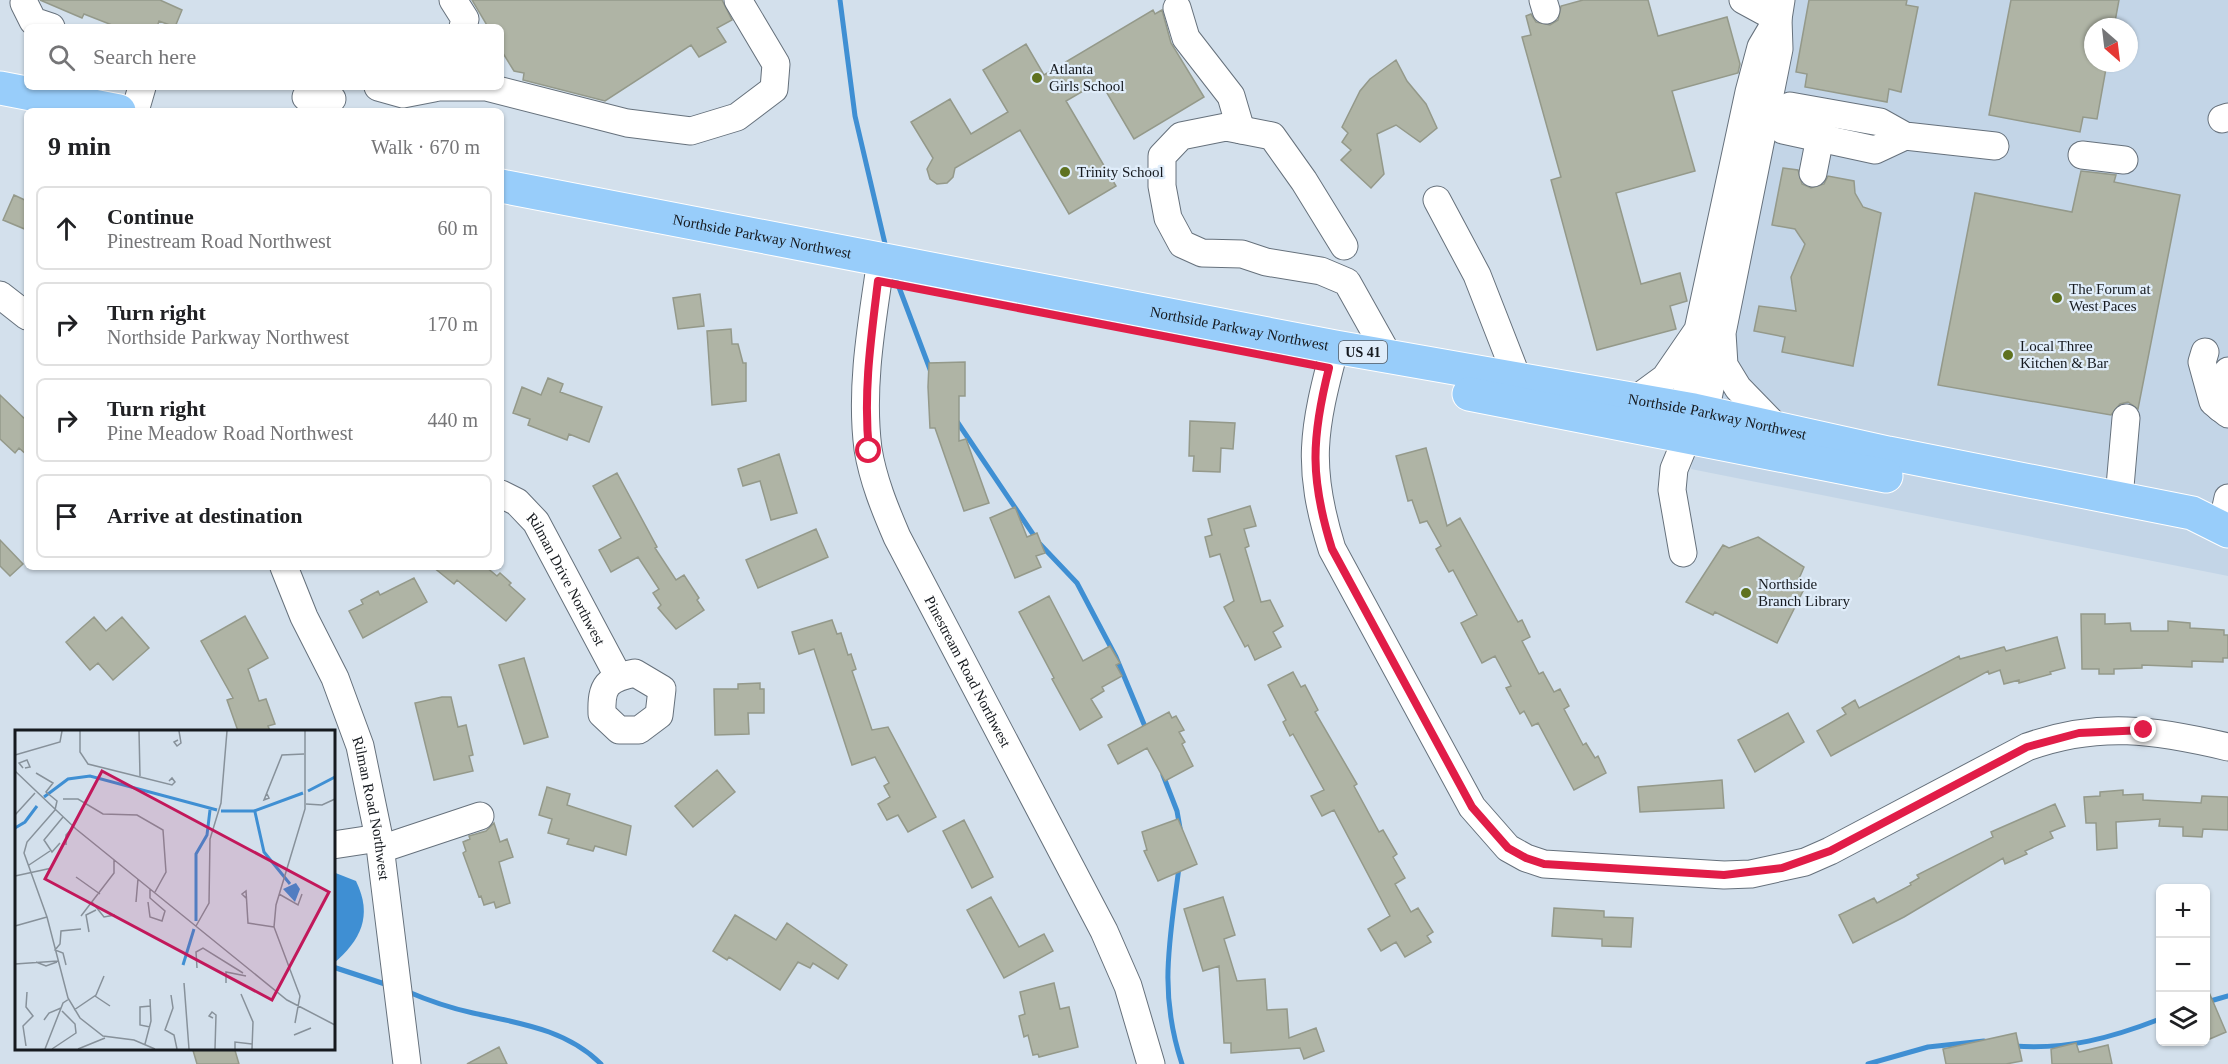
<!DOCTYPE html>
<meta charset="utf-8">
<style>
body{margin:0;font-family:"Times New Roman",serif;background:#f2f2f2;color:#202124}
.controls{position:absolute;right:18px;bottom:18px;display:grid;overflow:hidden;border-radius:9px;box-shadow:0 2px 4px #0004}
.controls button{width:54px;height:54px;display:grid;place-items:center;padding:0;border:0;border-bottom:2px solid #e0e0e0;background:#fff;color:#202124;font:30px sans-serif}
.compass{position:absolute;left:2084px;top:18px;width:54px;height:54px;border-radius:50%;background:#fff;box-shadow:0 2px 4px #0004;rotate:152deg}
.stop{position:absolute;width:18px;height:18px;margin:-14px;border:4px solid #e11d48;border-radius:50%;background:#fff}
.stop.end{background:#e11d48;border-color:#fff;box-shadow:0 2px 6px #0008}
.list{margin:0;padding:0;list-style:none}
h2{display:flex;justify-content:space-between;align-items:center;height:78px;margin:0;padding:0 24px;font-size:26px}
h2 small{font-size:20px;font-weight:400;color:#757577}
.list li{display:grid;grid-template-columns:39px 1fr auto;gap:18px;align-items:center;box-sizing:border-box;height:84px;margin:0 12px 12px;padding:0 12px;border:2px solid #e0e0e0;border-radius:9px}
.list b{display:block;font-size:22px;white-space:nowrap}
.list p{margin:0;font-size:20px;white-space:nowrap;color:#757577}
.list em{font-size:20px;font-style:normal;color:#757577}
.icon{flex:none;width:33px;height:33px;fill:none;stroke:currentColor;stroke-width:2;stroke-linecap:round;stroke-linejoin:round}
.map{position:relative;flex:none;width:2228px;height:1064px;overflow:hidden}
.search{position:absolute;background:#fff;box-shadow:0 2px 4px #0004;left:24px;top:24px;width:480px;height:66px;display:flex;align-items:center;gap:15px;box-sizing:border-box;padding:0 21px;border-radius:9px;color:#757577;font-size:22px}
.panel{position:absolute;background:#fff;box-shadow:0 2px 4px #0004;left:24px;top:108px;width:480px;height:462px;border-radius:9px}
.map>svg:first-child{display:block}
.built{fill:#c3d5e7;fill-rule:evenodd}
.water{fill:#3f8fd3}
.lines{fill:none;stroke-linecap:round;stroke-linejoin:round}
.stream{stroke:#3f8fd3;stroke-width:5}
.building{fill:#afb4a5;stroke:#94998a;stroke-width:1.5}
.minor-casing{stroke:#66717c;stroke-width:29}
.major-casing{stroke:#fff;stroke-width:35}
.minor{stroke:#fff;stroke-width:27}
.major{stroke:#98cdfa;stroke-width:33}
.route{stroke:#e11d48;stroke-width:8}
.poi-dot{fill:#5f7220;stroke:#e0edfa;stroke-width:2}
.labels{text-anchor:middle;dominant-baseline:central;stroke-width:4.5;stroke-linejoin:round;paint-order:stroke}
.shield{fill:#e0edfa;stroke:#535961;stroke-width:1.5}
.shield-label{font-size:14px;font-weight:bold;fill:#161a1f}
.poi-label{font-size:15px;fill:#161a1f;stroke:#e0edfa;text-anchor:start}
.street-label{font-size:15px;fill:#161a1f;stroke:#e0edfa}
.inset-river{fill:none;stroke:#3f8fd3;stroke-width:3}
.inset-road{fill:none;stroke:#87919a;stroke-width:1.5}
.view{fill:#c2185b;fill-opacity:0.15;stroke:#c2185b;stroke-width:3}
.inset-edge{fill:none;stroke:#161a1f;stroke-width:3}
</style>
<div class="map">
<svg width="2228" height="1064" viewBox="0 0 2228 1064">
<rect width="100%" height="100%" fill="#d3e0ec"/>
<!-- built -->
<path class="built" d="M1782 0H2228V576L1691 469 1762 81ZM2093 27H2129V63H2093Z"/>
<!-- water -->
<path class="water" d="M333 872 356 881C373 916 361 940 333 964Z"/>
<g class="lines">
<!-- stream -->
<path class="stream" d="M840 0 855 116 886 248
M894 274 931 372
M956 420 1039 543 1077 583 1116 657 1146 729
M1163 775 1177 811 1180 828
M1179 867C1170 940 1158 991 1182 1064
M333 967 388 985
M406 991C427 1000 450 1008 473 1013 518 1023 566 1029 601 1064
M2207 1002 2228 996
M2014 1046C2067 1050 2111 1038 2160 1019
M1868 1064 1928 1047 1984 1041"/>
</g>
<!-- building -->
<path class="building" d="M40 0H160L182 10 175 27 159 21 157 27H117L84 14 82 18Z
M472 0H722L732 20 717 28 726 42 699 57 691 45 605 101 523 80 524 73 514 71 501 50V27H488Z
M1583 0H1648L1658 36 1727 17 1740 64 1738 73 1672 91 1695 171 1616 193 1641 284 1680 273 1687 301 1670 306 1676 329 1597 350 1551 180 1561 177 1522 37 1531 35 1526 16 1531 14 1536 22 1550 25 1558 20 1561 6Z
M1809 0H1907L1906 5 1918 7 1901 92 1889 89 1887 102 1805 87 1807 74 1796 72Z
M2011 0H2119L2114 27H2093V63H2107L2097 119 2083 117 2080 132 1989 115Z
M1153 10 1155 14 1162 10 1171 43 1204 97 1134 139 1100 81 1066 101 1116 186 1069 214 1020 130 955 168 953 177 947 183 937 184 930 179 927 169 933 158 911 122 950 99 971 134 1008 112 983 70 1026 44 1044 75Z
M1396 60 1407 81 1426 104 1437 128 1420 142 1396 125 1377 134 1384 174 1371 188 1341 160 1351 150 1342 142 1348 133 1342 127 1360 91 1370 79Z
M1783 168 1798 170 1802 184 1811 188 1824 184 1828 176 1854 181 1855 193 1863 207 1881 213 1853 366 1782 352 1785 337 1754 331 1759 306 1796 311 1791 277 1805 244 1795 229 1772 225Z
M2081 171 2116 175 2114 182 2180 195 2138 409 2128 402 2120 404 2111 415 1938 385 1975 193 2072 212Z
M14 195 27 201V230L3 220Z
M700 294 704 326 678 329 673 298Z
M731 329 732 344H738L743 363H746V401L712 405 707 331Z
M965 362V396H959V441L966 439 989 503 964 511 935 428H930L928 387 929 363Z
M548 378 563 384 560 392 602 407 589 442 569 434 567 440 528 425 530 419 513 413 522 387 541 395Z
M0 395 27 421V455L19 448 15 453 0 439Z
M1190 421 1235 423 1233 449 1221 448 1220 472 1193 471 1194 456H1189Z
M1426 448 1447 526 1460 518 1518 622 1522 620 1530 637 1522 641 1539 674 1543 672 1554 692 1560 689 1569 706 1564 709 1583 745 1586 743 1595 758 1598 756 1606 773 1574 790 1538 723 1532 726 1524 711 1520 714 1506 688 1511 686 1495 656 1482 663 1461 623 1477 615 1453 570 1449 572 1436 549 1441 546 1427 521 1420 523 1412 500 1408 501 1396 456Z
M779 454 797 513 771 520 760 481 743 486 738 469Z
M617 473 657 547 655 548 676 580 684 575 699 598 697 600 704 610 676 629 658 608 661 605 653 593 659 589 638 557 611 572 599 550 621 538 593 486Z
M1250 506 1256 526 1244 529 1249 546 1245 548 1261 602 1270 600 1283 626 1273 632 1281 647 1255 660 1248 645 1245 647 1224 607 1234 601 1220 554 1210 557 1205 537 1212 535 1208 519Z
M1015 507 1027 537 1037 533 1045 553 1036 556 1041 567 1015 578 990 518Z
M816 529 828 557 758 588 746 560Z
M1758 537 1804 567 1798 581 1806 585 1777 643 1715 612 1713 615 1686 602 1723 545 1729 548Z
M0 540 23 564 10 576 0 566Z
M433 567H486L497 576 500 573 511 583 509 585 525 599 506 621 457 580 454 584Z
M414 578 427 602 363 638 349 611 363 604 361 600 378 591 380 595Z
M1049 596 1083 661 1110 646 1120 663 1116 665 1122 676 1102 687 1104 691 1091 699 1102 717 1080 730 1052 679 1054 678 1019 612Z
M2081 614H2105V624L2130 623 2131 631H2168V621L2190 623V628L2224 630V635H2228V658H2223V662L2192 661V667L2142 665V668L2114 669V674H2099V669H2082Z
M245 616 268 658 248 669 259 701 266 699 275 724 268 726 270 731H238L227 700 233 698 201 641Z
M94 617 106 631 122 617 149 648 113 680 98 663 90 670 66 642Z
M832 620 837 634 841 633 848 655 851 654 856 669 852 671 872 730 888 727 936 817 908 832 898 815 887 820 878 804 890 797 884 786 889 783 875 757 852 765 814 649 799 654 792 632Z
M2057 637 2065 668 2050 672 2051 674 2019 683V680L2004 684 2000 670 1989 674 1988 671 1831 756 1817 731 1846 714 1842 708 1855 700 1859 708 1959 656 1960 659 2004 647 2006 651Z
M524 658 548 737 524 744 499 665Z
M1293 672 1301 687 1305 685 1318 710 1315 712 1357 784 1354 786 1379 832 1383 830 1397 854 1393 857 1405 878 1395 884 1411 912 1418 908 1433 932 1427 936 1431 942 1405 957 1396 942 1381 951 1368 929 1390 916 1334 810 1322 816 1311 796 1324 790 1293 734 1290 736 1283 722 1286 720 1268 685Z
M760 683V689H764V713H748L749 734 715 735 714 689H738V684Z
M442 697H451L458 727 466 725 473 755 469 756 473 771 434 780 415 703Z
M1169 712 1172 718 1176 716 1184 730 1179 732 1185 742 1182 744 1193 766 1165 781 1147 748 1118 764 1108 745Z
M1788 713 1804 742 1755 772 1738 740Z
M717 770 735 792 693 827 675 806Z
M1722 780 1724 808 1640 812 1638 787Z
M547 787 570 794 567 805 631 826 626 855 595 846 593 851 567 844 569 839 548 833 552 819 539 815Z
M2123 790V795L2143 794V800L2201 803 2202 796 2228 797V830L2203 829 2202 837 2183 836V827L2159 826 2160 819 2116 822 2117 848 2097 850 2096 823H2086L2084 797 2100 796V792Z
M2055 804 2065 826 2050 832 2053 838 2025 851 2027 854 2005 864 2003 858 1904 917 1853 943 1839 915 1874 898 1877 903 1911 885 1910 883 1919 878 1917 875 1993 837 1991 832Z
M1178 819 1197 864 1158 881 1144 851 1147 850 1142 832Z
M964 820 993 877 972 888 943 831Z
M494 823 500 842 507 839 513 857 499 862 510 903 496 908 494 902 484 905 481 896 479 897 463 853 466 851 463 842 470 839 469 836 486 831Z
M991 897 1019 947 1044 934 1053 951 1004 978 967 910Z
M1223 897 1235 935 1224 939 1237 981 1265 979 1267 1010 1287 1009 1289 1038 1316 1028 1324 1051 1304 1059 1300 1048 1231 1053V1043H1224L1219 966 1203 971 1184 909Z
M1554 908 1604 911V917L1633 918 1631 947 1602 946V939L1552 936Z
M735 915 776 940 787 923 847 965 838 979 813 963 810 968 798 962 780 990 729 957 727 960 713 951Z
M1054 983 1060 1009 1069 1007 1078 1047 1039 1057 1038 1054 1033 1055 1028 1035 1024 1037 1019 1016 1025 1014 1020 992Z
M2205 983 2226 1032 2205 1041Z
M2016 1033 2022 1061 2006 1064H1946L1943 1049Z
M2076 1043 2079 1052 2108 1045 2112 1064H2052L2051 1049Z
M192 1047H234L239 1064H197Z
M499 1047 507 1064H467Z"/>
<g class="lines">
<defs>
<g id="minor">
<path d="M453 0 465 19 463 27"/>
<path d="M1543 0 1546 10"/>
<path d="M1743 0 1778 19"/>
<path d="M24 3 33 21 51 27"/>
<path d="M1177 8 1186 38 1231 96 1241 130"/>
<path d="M378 87 403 94 434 88"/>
<path d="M427 87H486L627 123 691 131 737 117 774 89 776 64 738 0"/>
<path d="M306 97 332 99"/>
<path d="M135 111 142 87"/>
<path d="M1777 118 1790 106 1880 122 1905 136 1995 146"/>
<path d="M1777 118 1783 130 1875 150 1905 136"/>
<path d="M2222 119 2228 117"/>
<path d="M2082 155 2124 160"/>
<path d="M1813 173 1823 122"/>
<path d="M1437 200 1477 275 1518 380"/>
<path d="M1344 246 1304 181 1272 136 1226 127 1181 136 1162 156V186L1168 218 1182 244 1202 253 1242 254 1266 262 1321 271 1347 282 1389 357"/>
<path id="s1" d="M881 260C872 322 860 387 868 449 873 480 885 509 897 537L1104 931 1128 986 1151 1064"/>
<path d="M0 295 27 316"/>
<path d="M1335 347C1313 430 1306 466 1332 549L1472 807 1508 848 1526 858 1544 864 1724 875 1751 874 1805 862 1830 851 2027 747C2099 721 2156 730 2228 747"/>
<path d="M2205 352 2202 362 2213 402 2228 414"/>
<path d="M1635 400 1665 378 1698 330 1749 92 1761 47 1774 25"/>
<path d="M2220 408 2228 371"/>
<path d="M1694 410 1686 395 1696 339"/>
<path d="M1778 429 1738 388 1724 365 1722 333 1779 49 1778 19 1781 0"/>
<path id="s2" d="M501 494 517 502 536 522 618 676"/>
<path d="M2119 498 2126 418"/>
<path d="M2221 530 2228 498"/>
<path d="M1683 553 1672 490 1674 469 1688 435 1694 410 1708 398 1719 344"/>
<path id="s3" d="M284 567 304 617 335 678 360 746 379 838 407 1064"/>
<path d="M635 673 662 689 659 715 639 730H619L602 714C601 685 607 679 635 673Z"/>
<path d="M333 845 379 838"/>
<path d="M381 849 480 816"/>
</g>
<g id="major">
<path d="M0 88 119 111"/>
<path id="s4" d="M501 186 1335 347 1694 410 1888 453 2192 513 2228 531"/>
<path d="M1469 394 1886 476"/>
</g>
</defs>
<!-- minor casing -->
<use href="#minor" class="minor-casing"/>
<!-- major casing -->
<use href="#major" class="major-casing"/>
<!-- minor -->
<use href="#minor" class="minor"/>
<!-- major -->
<use href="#major" class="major"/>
</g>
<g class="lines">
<!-- route -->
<path class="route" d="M869 451C863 393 871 338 878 281L1329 368C1311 439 1310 479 1332 549L1472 807 1508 848 1526 858 1544 864 1724 875 1782 868 1830 851 2027 747 2079 733 2144 730"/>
</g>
<!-- markers -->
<g class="poi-dot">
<circle cx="1037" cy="78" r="6"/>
<circle cx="1065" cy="172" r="6"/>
<circle cx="2057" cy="298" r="6"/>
<circle cx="2008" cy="355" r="6"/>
<circle cx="1746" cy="593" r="6"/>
</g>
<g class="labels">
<!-- shield labels -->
<rect class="shield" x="1339" y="341" width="48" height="22" rx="4.5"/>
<g class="shield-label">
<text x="1363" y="352">US 41</text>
</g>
<!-- poi labels -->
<g class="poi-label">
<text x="1049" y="69">Atlanta<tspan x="1049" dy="17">Girls School</tspan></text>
<text x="1077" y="172">Trinity School</text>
<text x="2069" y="289">The Forum at<tspan x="2069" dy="17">West Paces</tspan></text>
<text x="2020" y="346">Local Three<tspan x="2020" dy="17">Kitchen &amp; Bar</tspan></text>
<text x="1758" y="584">Northside<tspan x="1758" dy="17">Branch Library</tspan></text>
</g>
<!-- street labels -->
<g class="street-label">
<text stroke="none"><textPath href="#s4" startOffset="266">Northside Parkway Northwest</textPath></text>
<text stroke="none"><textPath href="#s4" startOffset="752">Northside Parkway Northwest</textPath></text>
<text stroke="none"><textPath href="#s4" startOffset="1238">Northside Parkway Northwest</textPath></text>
<text stroke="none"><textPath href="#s2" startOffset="110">Rilman Drive Northwest</textPath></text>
<text stroke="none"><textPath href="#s1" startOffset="435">Pinestream Road Northwest</textPath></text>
<text stroke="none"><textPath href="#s3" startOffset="258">Rilman Road Northwest</textPath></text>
</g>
</g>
<!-- overview -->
<g transform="translate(15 730)">
<rect width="320" height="320" fill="#d3e0ec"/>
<path d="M281 153 285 159 280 172 268 159Z" fill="#3f8fd3"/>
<path class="inset-river" d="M293 61 320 47M29 67 53 49 75 46 202 80M206 81H239L288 63M240 82 249 122 275 154M0 98 10 92 22 76M181 191V124L192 105 195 80M168 235 179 199"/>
<path class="inset-road" d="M65 1V22L73 34 157 55 160 52 157 48 154 51M124 1 125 46M163 10 159 12 162 16 166 13 164 1M0 25 45 12 47 1M8 38 4 33 12 30 15 37 10 38M0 41 61 99 272 270 320 295M21 43 38 53 31 62 42 71 40 80M252 64 254 68 249 70 267 25 289 24M48 69H63L88 84 122 85 148 100 151 142 140 162M291 74 307 75 320 69M40 80 12 112 9 123 32 187 53 268 65 288 88 306 119 310 140 319M0 85 20 63M45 113 37 122 29 110 48 87M51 115V105L59 96M14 135 35 121M0 146 37 138M61 147 85 164M264 164 283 175 287 164M231 168 227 164 231 161 233 193 259 197M77 172 89 187 100 185M121 172 123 149M133 172 135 187 147 191 150 181 135 168V159M66 186 99 143V130M0 196 32 187M181 196 194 173 195 109 206 73 212 1M74 202 71 185 81 180M21 232 31 236 42 232M0 234 43 231M51 235 48 223 40 220 45 214 46 201 66 199M182 238 181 222 188 218 228 243M169 253 174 319M211 253V242L231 246M226 264 238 292 237 319M156 265 158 278 150 300 159 305 162 319M80 266 95 276M59 280 81 265 89 246M198 288 194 286 197 282 201 285 200 319M29 290 34 283 46 278M280 293 285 266 259 197 261 175 290 79V1M135 297 125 295V277L136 276M279 305 296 298M130 314 136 291 135 269M11 316 8 296 18 286 11 277 12 262M30 319 48 273 54 269M37 319 61 303 60 294 47 281M63 319 90 308M220 319V312L237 314"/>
<path class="view" d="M87 41 314 162 257 270 30 149Z"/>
<rect width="320" height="320" class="inset-edge"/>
</g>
</svg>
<div class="controls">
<button>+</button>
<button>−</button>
<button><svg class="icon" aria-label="layers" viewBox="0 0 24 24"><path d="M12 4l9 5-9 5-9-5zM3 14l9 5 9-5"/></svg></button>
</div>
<svg class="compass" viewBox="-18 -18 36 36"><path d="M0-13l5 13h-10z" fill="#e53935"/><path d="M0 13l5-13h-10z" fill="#757577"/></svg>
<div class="stop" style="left:869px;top:451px"></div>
<div class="stop end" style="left:2144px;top:730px"></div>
<div class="search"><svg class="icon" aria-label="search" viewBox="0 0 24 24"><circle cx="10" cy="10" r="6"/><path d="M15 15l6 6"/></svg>Search here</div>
<section class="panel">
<h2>9 min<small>Walk · 670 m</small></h2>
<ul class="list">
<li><svg class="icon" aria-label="ahead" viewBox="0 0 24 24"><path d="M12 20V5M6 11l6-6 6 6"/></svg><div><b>Continue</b><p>Pinestream Road Northwest</p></div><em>60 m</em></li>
<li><svg class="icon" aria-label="right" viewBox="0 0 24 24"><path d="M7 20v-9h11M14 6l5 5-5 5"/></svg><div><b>Turn right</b><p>Northside Parkway Northwest</p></div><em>170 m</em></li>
<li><svg class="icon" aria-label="right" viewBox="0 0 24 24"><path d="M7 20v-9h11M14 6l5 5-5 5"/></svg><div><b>Turn right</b><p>Pine Meadow Road Northwest</p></div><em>440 m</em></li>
<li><svg class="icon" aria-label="arrive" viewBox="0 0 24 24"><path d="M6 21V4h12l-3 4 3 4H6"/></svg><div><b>Arrive at destination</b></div></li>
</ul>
</section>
</div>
